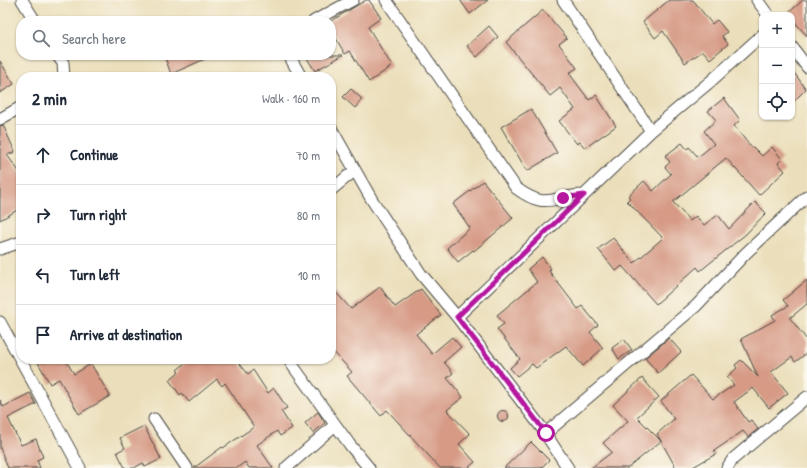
<!DOCTYPE html>
<meta charset="utf-8">
<style>
body{margin:0;font-family:"Patrick Hand",sans-serif;background:#f6f6f7;color:#1f2937}
.controls{position:absolute;right:12px;top:12px;display:grid;overflow:hidden;border-radius:8px;box-shadow:0 1px 3px #0004}
.controls button{width:36px;height:36px;display:grid;place-items:center;padding:0;border:0;border-bottom:1px solid #e0e1e3;background:#fff;color:#1f2937;font:20px sans-serif}
.stop{position:absolute;width:12px;height:12px;margin:-9px;border:3px solid #b5179e;border-radius:50%;background:#fff}
.stop.end{background:#b5179e;border-color:#fff;box-shadow:0 1px 4px #0008}
.list{margin:0;padding:0;list-style:none}
h2{display:flex;justify-content:space-between;align-items:center;height:52px;margin:0;padding:0 16px;font-size:17px}
h2 small{font-size:13px;font-weight:400;color:#747a83}
.list li{display:grid;grid-template-columns:26px 1fr auto;gap:12px;align-items:center;box-sizing:border-box;height:60px;padding:0 16px;border-top:1px solid #e0e1e3}
.list b{display:block;font-size:15px;white-space:nowrap}
.list em{font-size:13px;font-style:normal;color:#747a83}
.icon{flex:none;width:22px;height:22px;fill:none;stroke:currentColor;stroke-width:2;stroke-linecap:round;stroke-linejoin:round}
.map{position:relative;flex:none;width:807px;height:468px;overflow:hidden}
.search{position:absolute;background:#fff;box-shadow:0 1px 3px #0004;left:16px;top:16px;width:320px;height:44px;display:flex;align-items:center;gap:10px;box-sizing:border-box;padding:0 14px;border-radius:16px;color:#747a83;font-size:15px}
.panel{position:absolute;background:#fff;box-shadow:0 1px 3px #0004;left:16px;top:72px;width:320px;height:292px;border-radius:16px}
.map>svg:first-child{display:block}
.building{fill:#d69a85}
.lines{fill:none;stroke-linecap:round;stroke-linejoin:round}
.street-casing{stroke:#484641;stroke-width:13}
.street{stroke:#fff;stroke-width:11}
.route{stroke:#b5179e;stroke-width:5}
</style>
<div class="map">
<svg width="807" height="468" viewBox="0 0 807 468">
<rect width="100%" height="100%" fill="#fbf7ec"/>
<filter id="ink" filterUnits="userSpaceOnUse"><feTurbulence type="fractalNoise" baseFrequency=".025" numOctaves="2"/><feDisplacementMap in="SourceGraphic" scale="8" xChannelSelector="R" yChannelSelector="G"/><feConvolveMatrix kernelMatrix="1 2 1 2 8 2 1 2 1" color-interpolation-filters="sRGB"/></filter>
<filter id="wash" filterUnits="userSpaceOnUse"><feTurbulence type="fractalNoise" baseFrequency=".012" numOctaves="4" result="noise"/><feDisplacementMap in="SourceGraphic" scale="16" xChannelSelector="R" yChannelSelector="G"/><feGaussianBlur stdDeviation="0.9" result="paint"/><feColorMatrix in="noise" values="0 0 0 0 0 0 0 0 0 0 0 0 0 0 0 0 0 1.4 0 .05"/><feComposite in="paint" operator="in"/></filter>
<g filter="url(#wash)">
<rect width="100%" height="100%" fill="#ebdfbb"/>
<g id="blocks">
<!-- building -->
<path class="building" d="M366 0H369L381 18 368 27 392 66 369 82 350 51 345 54 331 30V21Z
M460 0H488L470 14Z
M669 0H693L712 24 717 20 727 32 722 36 728 44 710 59 703 51 685 63 663 31 655 38 643 22Z
M803 0H807V36L792 19V15L787 14Z
M543 10 567 38 559 44 577 68 569 73 589 100 596 95 616 126 585 148 580 142 577 144 559 121 575 109 560 88 550 96 506 42Z
M489 26 498 37 477 57 467 46Z
M164 55H214L171 74Z
M305 55H343L315 71Z
M0 61 14 84 0 93Z
M792 70 806 89 792 103Z
M351 89 362 99 355 108 343 97Z
M724 98 740 120 734 126 752 148 753 147 762 156 772 147 782 159 778 163 785 171 759 195 726 158 673 202 690 221 696 216 704 225 718 215 729 229 755 202 766 213 746 234 700 271 697 267 656 304 622 266 616 271 598 249 613 238 634 263 663 238 627 201 630 198 628 196 644 181 653 191 671 174 665 167 670 162 665 156 682 143 687 149 689 147 698 157 714 144 704 131 716 120 708 111Z
M531 109 557 153 527 171 501 127Z
M3 125 15 152 7 155 21 174V208L0 220V126Z
M483 181 513 218 474 251 473 250 458 262 447 248 470 228 453 204Z
M542 257 551 269 549 271 578 309 582 306 598 325 590 332 603 348 583 366 566 346 536 368 532 364 517 376 510 368 520 359 497 329 504 324 497 315 537 282 528 269Z
M807 280V304L790 318 807 340V353L795 362 792 357 771 372 788 393 769 408 753 388 734 402 748 422 751 420 758 429 748 437 743 431 714 451 716 454 691 468H676L661 441 628 468H591L612 452 603 443 628 421 613 405 642 378 659 397 637 417 661 441 657 434 674 419 661 401 691 375 713 399 734 385 727 377 737 368 735 365 741 360 758 377 741 339 775 320 772 315 788 306 783 300Z
M331 287 351 309 380 287 395 307 421 289 441 315 416 334 432 354 452 337 461 347 444 362 453 373 447 378 463 397 447 410 470 434 459 444 475 462 468 468H440L387 410 381 416 347 376 352 372 331 349Z
M669 338 681 352 658 373 645 358Z
M624 339 632 350 619 359 612 348Z
M36 359H65L74 374 91 364 110 396 79 414 59 379 50 384Z
M190 359H236L248 374 253 370 268 393 274 388 287 408 281 411 292 428 280 436 277 431 257 445 273 468H249L245 462 237 468H194L222 447 223 448 254 427 225 383 222 386 217 379 189 402 182 393 180 395 169 380 179 372 177 370Z
M30 393 36 404 8 418 21 445 36 439 43 457 37 460 40 468H8L0 448V400L3 407Z
M497.5 416a5.5 5.5 0 1 1 11 0a5.5 5.5 0 1 1-11 0Z
M318 412 325 423 313 433 305 423Z
M144 426 161 459 145 467 143 463 134 468H125L117 452 125 448 120 438Z
M531 442 549 460 541 468H504Z"/>
</g>
</g>
<g filter="url(#ink)">
<use href="#blocks" fill-opacity="0" stroke="#484641" stroke-width="1"/>
<g class="lines">
<defs>
<path id="street" d="M22 0 35 21
M386 0 516 188C547 211 551 196 584 195
M563 0 651 131 711 81 762 35
M757 0 768 15
M314 21 353 0
M792 47 807 67
M57 55 63 63 64 77
M291 55V59L301 77
M0 119 21 107
M331 128 372 200 421 274 457 317 541 427 568 468
M331 190 354 171
M0 249 21 242
M457 317 651 131
M0 322 80 468
M288 359 350 445 369 468
M154 419 187 468
M546 433 696 306 746 253 807 196
M286 468 335 425
M727 468 733 459 807 397"/>
</defs>
<!-- street casing -->
<use href="#street" class="street-casing"/>
<!-- street -->
<use href="#street" class="street"/>
</g>
</g>
<g class="lines" filter="url(#ink)">
<!-- route -->
<path class="route" d="M546 433 457 317 584 195 563 198"/>
</g>
</svg>
<div class="controls">
<button>+</button>
<button>−</button>
<button><svg class="icon" aria-label="locate" viewBox="0 0 24 24"><circle cx="12" cy="12" r="6"/><path d="M12 2v4M12 18v4M2 12h4M18 12h4"/></svg></button>
</div>
<div class="stop" style="left:546px;top:433px"></div>
<div class="stop end" style="left:563px;top:198px"></div>
<div class="search"><svg class="icon" aria-label="search" viewBox="0 0 24 24"><circle cx="10" cy="10" r="6"/><path d="M15 15l6 6"/></svg>Search here</div>
<section class="panel">
<h2>2 min<small>Walk · 160 m</small></h2>
<ul class="list">
<li><svg class="icon" aria-label="ahead" viewBox="0 0 24 24"><path d="M12 20V5M6 11l6-6 6 6"/></svg><div><b>Continue</b></div><em>70 m</em></li>
<li><svg class="icon" aria-label="right" viewBox="0 0 24 24"><path d="M7 20v-9h11M14 6l5 5-5 5"/></svg><div><b>Turn right</b></div><em>80 m</em></li>
<li><svg class="icon" aria-label="left" viewBox="0 0 24 24"><path d="M17 20v-9H6M10 6l-5 5 5 5"/></svg><div><b>Turn left</b></div><em>10 m</em></li>
<li><svg class="icon" aria-label="arrive" viewBox="0 0 24 24"><path d="M6 21V4h12l-3 4 3 4H6"/></svg><div><b>Arrive at destination</b></div></li>
</ul>
</section>
</div>
